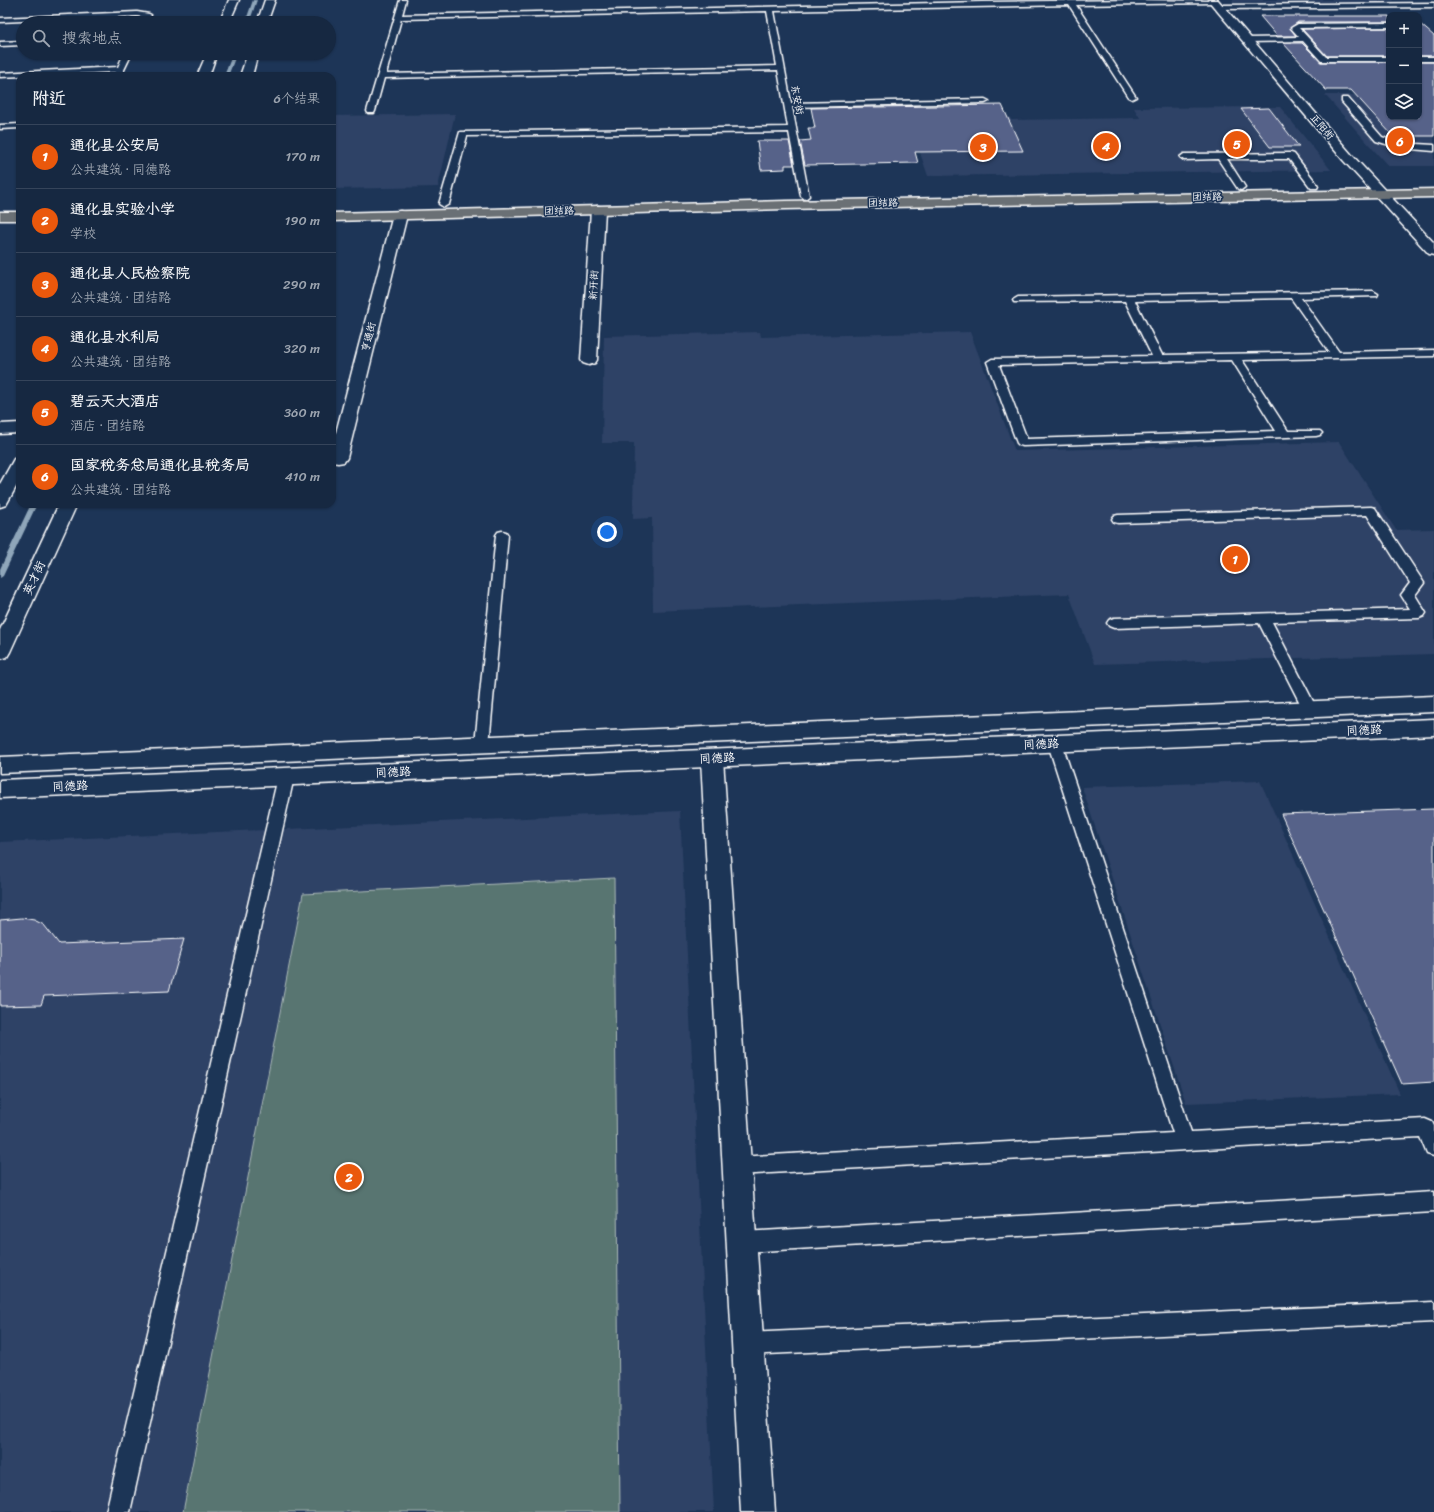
<!DOCTYPE html>
<html lang="zh">
<meta charset="utf-8">
<style>
body{margin:0;font-family:Sriracha,"LXGW WenKai TC",sans-serif;background:#1f3048;color:#f1f3f6}
.controls{position:absolute;right:12px;top:12px;display:grid;overflow:hidden;border-radius:8px;box-shadow:0 1px 3px #0004}
.controls button{width:36px;height:36px;display:grid;place-items:center;padding:0;border:0;border-bottom:1px solid #35445a;background:#162841;color:#f1f3f6;font:20px sans-serif}
.you{position:absolute;left:607px;top:532px;width:14px;height:14px;margin:-10px;border:3px solid #fff;border-radius:50%;background:#1a73e8;box-shadow:0 0 0 6px #1a73e833}
.badge{display:grid;place-items:center;width:26px;height:26px;border-radius:50%;background:#ea580c;color:#fff;font-size:13px;font-weight:700}
.pin{position:absolute;translate:-50% -50%;border:2px solid #fff;box-shadow:0 1px 4px #0006}
.list{margin:0;padding:0;list-style:none}
h2{display:flex;justify-content:space-between;align-items:center;height:52px;margin:0;padding:0 16px;font-size:17px}
h2 small{font-size:13px;font-weight:400;color:#9ea6b1}
.list li{display:grid;grid-template-columns:26px 1fr auto;gap:12px;align-items:center;box-sizing:border-box;height:64px;padding:0 16px;border-top:1px solid #35445a}
.list b{display:block;font-size:15px;white-space:nowrap}
.list p{margin:0;font-size:13px;white-space:nowrap;color:#9ea6b1}
.list em{font-size:13px;font-style:normal;color:#9ea6b1}
.icon{flex:none;width:22px;height:22px;fill:none;stroke:currentColor;stroke-width:2;stroke-linecap:round;stroke-linejoin:round}
.map{position:relative;flex:none;width:1434px;height:1512px;overflow:hidden}
.search{position:absolute;background:#162841;box-shadow:0 1px 3px #0004;left:16px;top:16px;width:320px;height:44px;display:flex;align-items:center;gap:10px;box-sizing:border-box;padding:0 14px;border-radius:22px;color:#9ea6b1;font-size:15px}
.panel{position:absolute;background:#162841;box-shadow:0 1px 3px #0004;left:16px;top:72px;width:320px;height:436px;border-radius:12px}
.map>svg:first-child{display:block}
.built{fill:#2e4266}
.green{fill:#587471;stroke:#acbab8}
.lines{fill:none;stroke-linecap:round;stroke-linejoin:round}
.stream{fill:#8fa6ba;fill-rule:evenodd}
.building{fill:#566289;stroke:#fff}
.lane-casing{stroke:#fff;stroke-width:3}
.street-casing{stroke:#fff;stroke-width:3}
.secondary-casing{stroke:#fff;stroke-width:3}
.highway-casing{stroke:#fff;stroke-width:3}
.lane{fill:#1d3557;fill-rule:evenodd}
.street{fill:#1d3557;fill-rule:evenodd}
.secondary{fill:#1d3557;fill-rule:evenodd}
.highway{fill:#6b7074;fill-rule:evenodd}
.labels{text-anchor:middle;dominant-baseline:central;stroke-width:3.5;stroke-linejoin:round;paint-order:stroke}
.far-street-label{font-size:10px;fill:#fff;stroke:#1d3557}
.street-label{font-size:12px;fill:#fff;stroke:#1d3557}
</style>
<div class="map">
<svg width="1434" height="1512" viewBox="0 0 1434 1512">
<rect width="100%" height="100%" fill="#1d3557"/>
<filter id="ink" filterUnits="userSpaceOnUse"><feTurbulence type="fractalNoise" baseFrequency=".025" numOctaves="2"/><feDisplacementMap in="SourceGraphic" scale="8" xChannelSelector="R" yChannelSelector="G"/><feConvolveMatrix kernelMatrix="1 2 1 2 8 2 1 2 1" color-interpolation-filters="sRGB"/></filter>
<g filter="url(#ink)">
<!-- built -->
<path class="built" d="M1232 0H1393L1394 1 1234 2Z
M1434 94V166H1388L1325 95H1389V117H1419Z
M1280 107 1331 170 928 176 908 118 1010 117 1011 120 1140 118 1134 108Z
M455 114 438 187 332 189V116Z
M760 332 761 337 970 332 1015 451 1339 442 1396 530 1434 529V654L1095 664 1069 594 653 611 652 518 633 519 634 443H602L604 336Z
M1260 781 1400 1094 1186 1103 1082 787Z
M680 811 714 1512H0V842Z"/>
<!-- green -->
<path class="green" d="M614 878 620 1512H183L303 894Z"/>
<g class="lines">
<!-- stream -->
<path class="stream" d="M253 0H257L249 23H245Z
M233 53H237L228 76H224Z
M31 504H37L3 576 0 578V569Z"/>
</g>
<!-- building -->
<path class="building" d="M1260 16H1389V22H1298L1290 28 1296 36H1277Z
M1419 23 1434 36V56H1419Z
M1389 28V56H1327L1302 29Z
M1283 43H1302L1321 62H1389V117H1419V62H1434V136H1393L1351 90H1326Z
M1002 105 1023 151 915 152 918 163 805 165 800 141 811 140 808 128H815L811 108Z
M1269 108 1299 147H1270L1241 109Z
M757 141H789L794 165H785V169L761 170Z
M1434 809V1082L1402 1084 1281 814Z
M22 918 34 920 44 925 59 944 184 939 169 991 44 996 41 1005 0 1006V920Z"/>
<g class="lines">
<defs>
<path id="lane" d="M400 0H406L402 15 982 2 1132 0 1217 1 1214 3 1076 5 1136 97 1132 99 1128 97 1069 5 774 11 791 103 985 99 989 101 985 103 792 107 809 196 805 199 801 196 789 132 467 136 449 204 444 207 439 204 460 132 788 127 778 70 384 78 375 111 374 113H368L367 111ZM767 11 777 66 386 74 401 19Z
M1434 3V7L1219 9 1216 7 1219 5Z
M137 12 149 14 151 15 147 23H139L143 17 137 16 0 22V18Z
M1389 23V27L1299 28 1326 57H1389V61H1321L1303 41 1247 42 1243 40 1247 38 1299 37 1291 28 1298 24Z
M23 41V45L0 46V42Z
M124 53H132L121 76H113L115 72 0 77V73L118 67Z
M1419 57H1434V61H1419Z
M1342 98H1348L1382 137 1399 143 1434 145V151L1399 148 1376 141 1342 102Z
M20 124V128L0 129V125Z
M1291 153 1294 154 1317 184 1318 186 1317 188H1311L1289 159H1227L1245 187 1241 190 1238 189 1218 159 1184 160 1180 157 1184 154Z
M1373 291 1378 294 1377 296 1301 298 1339 352 1434 350V356L1242 360 1288 431H1320L1322 433 1320 435 1316 436 1023 446 1019 445 1017 443 987 362 992 359 1152 356 1125 301 1014 302 1013 300 1018 297ZM1291 298 1329 352 1162 355 1135 301ZM1232 360 1276 431 1027 439 999 365Z
M1371 507 1375 508 1424 583 1415 595 1426 613 1424 616 1419 618 1272 622 1317 709 1315 713 1310 714 1305 713 1259 623 1114 628 1109 626 1107 623 1109 620 1114 618 1410 609 1401 595 1410 583 1367 515 1118 523 1114 522 1112 519 1114 516 1118 515Z
M502 531 506 532 508 535 489 744 487 748 482 750 477 748 475 744 496 535 498 532Z
M1055 738 1060 740 1062 744 1191 1132 1425 1119 1432 1122 1434 1126V1156L1427 1154 1420 1137 736 1175 729 1173 726 1166 729 1159 736 1157 1173 1133 1048 744 1050 740Z
M286 771 291 773 294 777 130 1512H106L278 777 281 773Z
M1434 1192V1212L742 1252 735 1249 732 1242 735 1235 742 1232Z
M1434 1302V1322L747 1355 739 1352 736 1344 739 1336 747 1333Z"/>
<path id="street" d="M229 0H239L229 23H219Z
M265 0H275L267 23H257Z
M207 53H217L209 76H197Z
M248 53H258L252 76H240Z
M598 206 603 207 605 210 597 360 595 363 589 365 583 363 581 360 591 210 593 207Z
M400 211 405 212 407 215 347 458 344 462 338 463 332 462V448L393 215 395 212Z
M20 423V433L0 434V424Z
M712 751 720 753 723 759 775 1512H741L701 759 704 753Z"/>
<path id="secondary" d="M1208 0H1218L1351 154 1434 243V255L1429 254 1343 160Z
M20 458V480L6 505 0 507V484L14 459Z
M59 504H77L10 652 7 657 0 659V630Z
M1434 696V712L0 773V757Z
M1434 719V735L0 798V780Z"/>
<path id="highway" d="M1434 189V197L786 209 332 221V213L786 201Z
M0 212H20V220H0Z"/>
</defs>
<!-- lane casing -->
<use href="#lane" class="lane-casing"/>
<!-- street casing -->
<use href="#street" class="street-casing"/>
<!-- secondary casing -->
<use href="#secondary" class="secondary-casing"/>
<!-- highway casing -->
<use href="#highway" class="highway-casing"/>
<!-- lane -->
<use href="#lane" class="lane"/>
<!-- street -->
<use href="#street" class="street"/>
<!-- secondary -->
<use href="#secondary" class="secondary"/>
<!-- highway -->
<use href="#highway" class="highway"/>
</g>
</g>
<g class="labels">
<!-- far-street labels -->
<g class="far-street-label">
<text transform="translate(797 100) rotate(79)">东安街</text>
<text transform="translate(1322 127) rotate(49)">正阳街</text>
<text transform="translate(1207 197) rotate(-1)">团结路</text>
<text transform="translate(883 203) rotate(-1)">团结路</text>
<text transform="translate(559 211) rotate(-1)">团结路</text>
<text transform="translate(594 285) rotate(-87)">新开街</text>
<text transform="translate(369 337) rotate(-76)">亨通街</text>
</g>
<!-- street labels -->
<g class="street-label">
<text transform="translate(34 578) rotate(-65)">英才街</text>
<text transform="translate(1364 730) rotate(-2)">同德路</text>
<text transform="translate(1041 744) rotate(-2)">同德路</text>
<text transform="translate(717 758) rotate(-2)">同德路</text>
<text transform="translate(393 772) rotate(-2)">同德路</text>
<text transform="translate(70 786) rotate(-2)">同德路</text>
</g>
</g>
</svg>
<div class="controls">
<button>+</button>
<button>−</button>
<button><svg class="icon" aria-label="layers" viewBox="0 0 24 24"><path d="M12 4l9 5-9 5-9-5zM3 14l9 5 9-5"/></svg></button>
</div>
<div class="you"></div>
<div class="pin badge" style="left:1235px;top:559px">1</div>
<div class="pin badge" style="left:349px;top:1177px">2</div>
<div class="pin badge" style="left:983px;top:147px">3</div>
<div class="pin badge" style="left:1106px;top:146px">4</div>
<div class="pin badge" style="left:1237px;top:144px">5</div>
<div class="pin badge" style="left:1400px;top:141px">6</div>
<div class="search"><svg class="icon" aria-label="search" viewBox="0 0 24 24"><circle cx="10" cy="10" r="6"/><path d="M15 15l6 6"/></svg>搜索地点</div>
<section class="panel">
<h2>附近<small>6个结果</small></h2>
<ul class="list">
<li><span class="badge">1</span><div><b>通化县公安局</b><p>公共建筑 · 同德路</p></div><em>170 m</em></li>
<li><span class="badge">2</span><div><b>通化县实验小学</b><p>学校</p></div><em>190 m</em></li>
<li><span class="badge">3</span><div><b>通化县人民检察院</b><p>公共建筑 · 团结路</p></div><em>290 m</em></li>
<li><span class="badge">4</span><div><b>通化县水利局</b><p>公共建筑 · 团结路</p></div><em>320 m</em></li>
<li><span class="badge">5</span><div><b>碧云天大酒店</b><p>酒店 · 团结路</p></div><em>360 m</em></li>
<li><span class="badge">6</span><div><b>国家税务总局通化县税务局</b><p>公共建筑 · 团结路</p></div><em>410 m</em></li>
</ul>
</section>
</div>
